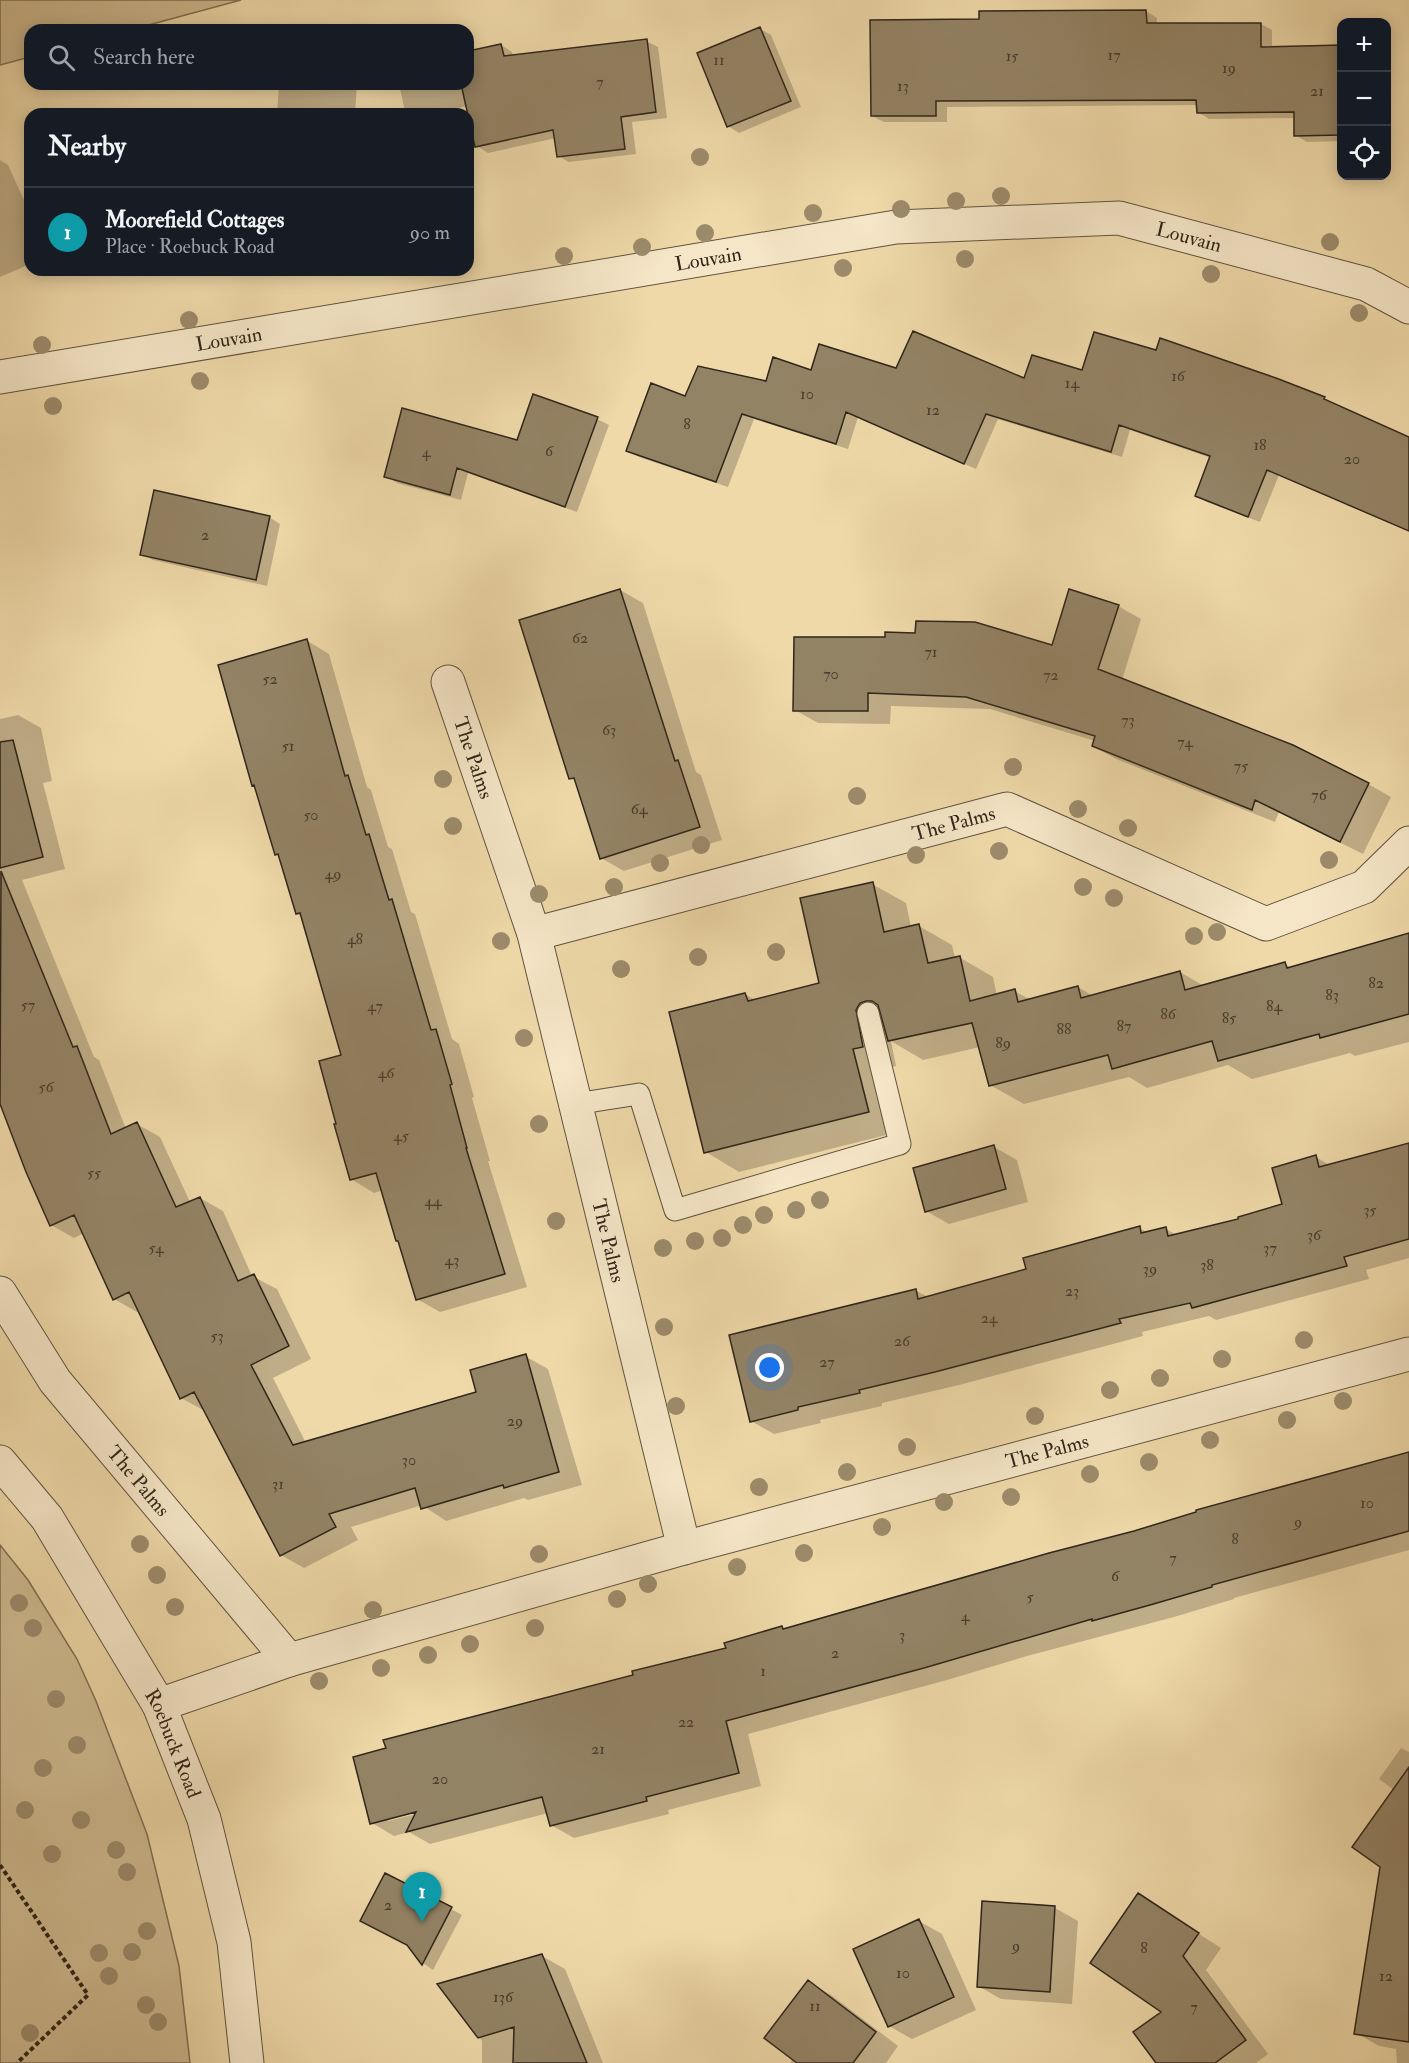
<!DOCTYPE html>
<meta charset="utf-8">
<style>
body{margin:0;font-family:"IM FELL Double Pica",serif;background:#242831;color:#f1f3f6}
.controls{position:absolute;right:18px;top:18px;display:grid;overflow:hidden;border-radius:12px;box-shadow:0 3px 15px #0003}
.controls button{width:54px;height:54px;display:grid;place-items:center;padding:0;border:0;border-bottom:2px solid #363941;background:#171b24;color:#f1f3f6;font:30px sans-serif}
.you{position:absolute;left:770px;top:1368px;width:21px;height:21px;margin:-15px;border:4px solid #fff;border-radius:50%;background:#1a73e8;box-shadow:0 0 0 9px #1a73e833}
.badge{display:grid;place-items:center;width:39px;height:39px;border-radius:50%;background:#8c9099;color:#fff;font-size:20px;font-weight:700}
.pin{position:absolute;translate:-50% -50px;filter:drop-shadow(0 2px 3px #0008)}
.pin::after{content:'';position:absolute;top:32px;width:21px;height:18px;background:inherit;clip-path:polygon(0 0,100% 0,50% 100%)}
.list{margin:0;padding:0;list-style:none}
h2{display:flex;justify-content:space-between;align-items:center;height:78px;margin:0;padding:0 24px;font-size:26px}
h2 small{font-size:20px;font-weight:400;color:#9ea1a6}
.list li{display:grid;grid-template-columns:39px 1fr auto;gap:18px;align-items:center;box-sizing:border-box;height:90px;padding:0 24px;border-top:2px solid #363941}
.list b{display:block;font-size:22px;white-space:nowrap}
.list p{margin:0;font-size:20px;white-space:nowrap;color:#9ea1a6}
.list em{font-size:20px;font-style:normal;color:#9ea1a6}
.icon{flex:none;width:33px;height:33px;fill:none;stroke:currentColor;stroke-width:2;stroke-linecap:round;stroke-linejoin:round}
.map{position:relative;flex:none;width:1409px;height:2063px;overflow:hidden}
.search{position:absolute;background:#171b24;box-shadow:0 3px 15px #0003;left:24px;top:24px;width:450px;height:66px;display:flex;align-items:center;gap:15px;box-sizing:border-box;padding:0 21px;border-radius:18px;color:#9ea1a6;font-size:22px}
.panel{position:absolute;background:#171b24;box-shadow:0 3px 15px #0003;left:24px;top:108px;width:450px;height:168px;border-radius:18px}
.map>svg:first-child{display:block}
.green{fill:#cfbb91;stroke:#807056;stroke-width:1.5}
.shadow{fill:#0003;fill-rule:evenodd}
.building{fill:#938365;stroke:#30261b;stroke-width:1.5}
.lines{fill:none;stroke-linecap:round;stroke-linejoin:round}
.service-casing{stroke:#60533e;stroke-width:23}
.minor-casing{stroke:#60533e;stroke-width:35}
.tertiary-casing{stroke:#60533e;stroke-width:35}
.path{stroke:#30261b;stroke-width:4;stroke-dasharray:4.5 3;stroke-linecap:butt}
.service{stroke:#f5e6c7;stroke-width:21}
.minor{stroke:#f5e6c7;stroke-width:33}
.tertiary{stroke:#f5e6c7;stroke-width:33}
.tree{fill:#9c8b6b}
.labels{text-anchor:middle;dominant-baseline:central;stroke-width:6;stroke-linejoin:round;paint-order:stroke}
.number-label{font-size:16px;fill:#493d2e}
.street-label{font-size:20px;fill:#30261b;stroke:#f5e6c7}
</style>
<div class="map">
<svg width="1409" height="2063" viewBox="0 0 1409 2063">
<rect width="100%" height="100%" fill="#efd9a9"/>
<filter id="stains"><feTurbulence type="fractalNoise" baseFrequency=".00333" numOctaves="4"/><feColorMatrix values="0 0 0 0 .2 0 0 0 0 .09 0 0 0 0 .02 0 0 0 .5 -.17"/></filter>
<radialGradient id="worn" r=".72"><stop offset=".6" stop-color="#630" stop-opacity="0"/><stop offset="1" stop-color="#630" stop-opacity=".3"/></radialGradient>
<!-- green -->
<path class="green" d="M0 0H241L130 30H30V57L0 65Z
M0 1545 28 1580 77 1659 96 1701 147 1834 179 1966 190 2063H0Z"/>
<!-- shadow -->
<path class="shadow" d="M1146 11 1157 18V25L1261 24 1272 30V48L1342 47V141L1307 142 1295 135V118L1209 119 1198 112V105L947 107V122H884L872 116 980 21Z
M760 29 771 35 801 107 739 133 728 126Z
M646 41 658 47 667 118 632 122 636 154 569 162 558 156 556 138 488 153 477 146 468 106 431 114H410L405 111 399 84H468V52L501 45 512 52 513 56Z
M279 84H357L355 114H277Z
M0 160 8 165 30 213V264L0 277Z
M897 370 1025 380 1083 372 1324 399 1335 405 1279 475 1260 522 1207 502 1196 495 1211 458 1130 430 1122 457 998 419 976 469 858 417 848 449 754 419 728 487 639 457 627 451 685 398 767 383 812 372Z
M534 396 597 419 609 425 577 512 468 473 461 500 397 483 386 476 518 441Z
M269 517 280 524 267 586 153 560 142 554Z
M620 590 643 603 696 772 701 775 722 840 624 871 601 858 577 782 570 778Z
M1118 606 1141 619 1122 680 1368 784 1391 797 1363 854 1279 812 1275 822 1116 759 1093 746 1095 741 990 709 891 706 890 724 818 723 795 710 1053 647Z
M306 640 329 654 367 787 371 790 388 847 392 849 411 912 415 914 452 1039 459 1044 474 1097 472 1098 490 1161H488L527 1287 440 1312 417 1299 383 1190 374 1193 351 1179 338 1125 343 1056 302 916 297 914 281 856 276 854 256 787 253 785Z
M18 715 41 728 52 781 43 783 65 869 22 880 94 1057 99 1060 126 1129 137 1124 160 1137 190 1202 200 1198 223 1211 252 1276 277 1289 311 1359 273 1378 306 1443 478 1393 525 1356 548 1369 582 1485 528 1500 524 1498 446 1521 422 1505 351 1527 358 1540 304 1568 281 1555 205 1411 181 1398 139 1311 137 1312 114 1299 84 1233 74 1238 51 1225 0 1102V719Z
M872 884 906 903 911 927 919 926 952 945 955 958 959 957 993 977 997 996 1014 991 1031 1000 1078 987 1093 996 1180 972 1204 986 1285 964 1291 968 1409 933V1042L1355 1056 1350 1053 1252 1079 1228 1065 1147 1088 1129 1077 1024 1104 990 1085 980 1047 923 1060 891 1041 896 1066 886 1068 902 1131 739 1172 706 1152 745 994 755 1000 821 984Z
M1409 1144V1258L1366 1270 1369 1279 1216 1320 1209 1316 1142 1332 1143 1336 959 1385 882 1403V1406L820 1420 821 1423 774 1434 751 1421 915 1290 928 1297 1028 1270 1139 1228 1148 1233 1166 1229 1177 1235 1240 1220 1284 1206 1316 1157 1331 1166Z
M994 1147 1017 1160 1028 1202 949 1224 926 1211Z
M1409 1453V1550L1234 1598V1599L1174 1617 1027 1656 947 1680 748 1734 761 1786 668 1810 669 1814 574 1838 551 1825 548 1813 430 1844 409 1832 394 1836 372 1823 635 1676 728 1649 782 1628 784 1630 1134 1533ZM423 1809V1812L388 1821V1818Z
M1401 1748 1409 1752V2063H1397L1396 2049 1379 2046 1356 2033 1394 1790 1379 1779Z
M1138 1895 1221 1948 1206 1970 1268 2054 1256 2063H1158L1164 2012Z
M1055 1908 1078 1921 1072 2004 1001 1999 978 1986Z
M451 1909 462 1915 433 1970 423 1963Z
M919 1921 942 1934 976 2010 912 2039 889 2026Z
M542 1956 565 1969 603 2063H482V2041L439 1985Z
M808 1982 831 1995 898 2046 886 2063H791Z"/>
<!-- building -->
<path class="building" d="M1146 10 1147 23H1261V47L1341 45V135L1294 136V112L1197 113 1196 100 936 101V116H871L870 20 979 19V11Z
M760 27 791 101 727 127 697 53Z
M647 39 656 112 621 117 625 149 557 157 553 130 475 147 461 84H468V51L501 44 504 56Z
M913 331 1024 378 1032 355 1082 370 1094 332 1156 350 1160 338 1276 378 1325 397 1324 399 1409 437V531L1267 470 1248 517 1195 496 1210 456 1119 425 1111 452 986 414 964 464 846 412 836 444 742 414 716 482 626 451 651 383 685 396 698 366 766 381 773 357 811 370 819 344 896 368Z
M533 394 598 417 565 507 457 468 450 495 384 477 402 408 517 440Z
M154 490 270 516 256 580 140 555Z
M620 589 675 761 678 760 700 827 600 859 574 778 569 779 519 620Z
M1069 589 1119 605 1098 669 1293 745 1369 783 1340 842 1255 800 1252 810 1092 746 1095 736 966 697 868 693V711H793L794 637H885V632L915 633 916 621 975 622 1052 645Z
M307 639 345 776 348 775 366 835 369 834 389 900 392 899 431 1030 436 1029 452 1084 450 1085 467 1148H466L505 1274 416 1300 398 1241H396L376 1173 350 1180 334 1124H336L319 1061 341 1055 300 913 296 914 278 854 275 855 254 785 252 786 218 665Z
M13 740 43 857 0 868V742Z
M1 871 73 1047 77 1046 111 1134 137 1122 176 1207 200 1197 238 1281 254 1274 289 1346 251 1365 293 1445 476 1392 470 1370 526 1354 559 1472 504 1488 503 1485 421 1509 415 1488 329 1514 336 1527 280 1556 194 1392 180 1399 129 1292 113 1300 74 1215 50 1226 26 1172 0 1104Z
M873 882 884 932 919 924 928 963 960 956 970 1001 1015 989 1018 1002 1078 986 1081 998 1180 971 1185 990 1285 962 1287 968 1409 933V1014L1320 1038 1319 1034 1218 1061 1212 1041 1112 1069 1108 1055 989 1086 972 1023 888 1041 878 1005 872 1001H866L860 1003 856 1010 863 1047 853 1049 869 1112 704 1153 669 1012 745 993 748 1001 819 983 800 898Z
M1409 1143V1239L1344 1257 1347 1266 1192 1308 1190 1303 1119 1319 1121 1323 935 1372 859 1390 860 1393 798 1407V1410L750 1422 729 1335 916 1289 918 1299 1026 1269 1023 1258 1140 1226 1141 1233 1166 1227 1168 1236 1238 1219V1217L1282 1204 1272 1168 1316 1155 1319 1167Z
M994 1145 1006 1189 925 1212 913 1168Z
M1409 1452V1531L1212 1585V1587L1150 1605 1092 1621V1619L924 1668 726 1721 739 1773 646 1797 647 1801 550 1826 542 1797 406 1832 416 1812 370 1824 353 1757 386 1748 383 1740 633 1675 632 1671 726 1648 724 1643 782 1626 783 1629 1049 1553 1134 1531 1196 1512V1510Z
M1409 1767V2042L1354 2034 1380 1867 1352 1847Z
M385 1873 452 1907 422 1965 407 1945 360 1921Z
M1138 1893 1199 1933 1183 1956 1246 2040 1215 2063H1156L1133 2032 1161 2012 1090 1963Z
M982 1901 1055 1906 1050 1992 977 1987Z
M919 1919 954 1997 888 2027 853 1949Z
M542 1954 587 2063H513L514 2027 478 2038 437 1984Z
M808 1980 876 2032 853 2063H797L764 2038Z"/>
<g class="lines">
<defs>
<path id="service" d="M575 1104 639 1094 675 1210 900 1144 868 1013"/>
<g id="minor">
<path id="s1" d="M0 377 896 227 1119 218 1366 284 1409 307"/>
<path id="s2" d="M448 682 534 934 684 1548"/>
<path id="s3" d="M534 934 1007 809 1266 924 1364 887 1409 843"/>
<path id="s4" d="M0 1293 55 1381 289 1660"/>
<path id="s5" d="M159 1705 289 1660 684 1548 1409 1354"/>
</g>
<g id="tertiary">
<path id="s6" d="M0 1462 47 1518 159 1705 204 1819 234 1942 247 2063"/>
</g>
</defs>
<!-- service casing -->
<use href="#service" class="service-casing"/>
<!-- minor casing -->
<use href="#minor" class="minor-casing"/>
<!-- tertiary casing -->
<use href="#tertiary" class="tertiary-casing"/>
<!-- path -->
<path class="path" d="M0 1865 88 1995 17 2063"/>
<!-- service -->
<use href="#service" class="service"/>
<!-- minor -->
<use href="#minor" class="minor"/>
<!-- tertiary -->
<use href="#tertiary" class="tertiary"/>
</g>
<!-- trees -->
<g class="tree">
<circle cx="700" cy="157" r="9"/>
<circle cx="1001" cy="196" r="9"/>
<circle cx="956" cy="201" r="9"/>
<circle cx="901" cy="209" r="9"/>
<circle cx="813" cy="213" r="9"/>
<circle cx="705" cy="233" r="9"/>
<circle cx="1330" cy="242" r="9"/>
<circle cx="642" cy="247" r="9"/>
<circle cx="564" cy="256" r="9"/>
<circle cx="965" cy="259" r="9"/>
<circle cx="843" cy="268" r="9"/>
<circle cx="1211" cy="274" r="9"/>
<circle cx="1359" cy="313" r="9"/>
<circle cx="189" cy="320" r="9"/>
<circle cx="42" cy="345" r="9"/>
<circle cx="200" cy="381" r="9"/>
<circle cx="53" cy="406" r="9"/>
<circle cx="1013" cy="767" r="9"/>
<circle cx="443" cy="779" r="9"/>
<circle cx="857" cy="796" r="9"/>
<circle cx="1078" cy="809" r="9"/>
<circle cx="453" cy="826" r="9"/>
<circle cx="1128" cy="828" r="9"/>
<circle cx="701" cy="845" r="9"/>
<circle cx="999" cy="851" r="9"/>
<circle cx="916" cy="855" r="9"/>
<circle cx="1329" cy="860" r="9"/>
<circle cx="660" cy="863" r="9"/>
<circle cx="614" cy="887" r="9"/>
<circle cx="1083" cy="887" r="9"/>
<circle cx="539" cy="894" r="9"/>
<circle cx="1114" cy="898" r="9"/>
<circle cx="1217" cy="932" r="9"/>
<circle cx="1194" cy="936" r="9"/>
<circle cx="501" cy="941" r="9"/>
<circle cx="776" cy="952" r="9"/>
<circle cx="698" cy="957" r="9"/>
<circle cx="621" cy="969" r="9"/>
<circle cx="524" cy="1038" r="9"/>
<circle cx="539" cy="1124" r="9"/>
<circle cx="820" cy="1200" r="9"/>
<circle cx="796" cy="1210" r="9"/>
<circle cx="764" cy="1215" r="9"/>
<circle cx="556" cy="1221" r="9"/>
<circle cx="743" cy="1225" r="9"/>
<circle cx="722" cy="1238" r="9"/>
<circle cx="695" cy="1241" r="9"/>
<circle cx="663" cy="1248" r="9"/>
<circle cx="664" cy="1327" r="9"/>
<circle cx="1304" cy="1340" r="9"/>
<circle cx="1222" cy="1359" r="9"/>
<circle cx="1160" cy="1378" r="9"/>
<circle cx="1110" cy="1390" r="9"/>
<circle cx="1343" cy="1401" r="9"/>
<circle cx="676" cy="1406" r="9"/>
<circle cx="1035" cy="1416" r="9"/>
<circle cx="1287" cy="1420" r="9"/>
<circle cx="1210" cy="1440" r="9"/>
<circle cx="907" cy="1447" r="9"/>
<circle cx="1149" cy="1462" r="9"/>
<circle cx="847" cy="1472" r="9"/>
<circle cx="1090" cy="1474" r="9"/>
<circle cx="759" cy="1487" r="9"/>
<circle cx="1011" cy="1497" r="9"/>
<circle cx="944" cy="1502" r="9"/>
<circle cx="882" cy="1527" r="9"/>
<circle cx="140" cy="1544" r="9"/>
<circle cx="804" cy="1553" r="9"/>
<circle cx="539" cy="1554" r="9"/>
<circle cx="737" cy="1567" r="9"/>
<circle cx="157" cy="1575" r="9"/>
<circle cx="648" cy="1584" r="9"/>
<circle cx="617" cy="1599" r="9"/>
<circle cx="19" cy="1603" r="9"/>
<circle cx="175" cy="1607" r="9"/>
<circle cx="373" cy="1610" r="9"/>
<circle cx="33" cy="1628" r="9"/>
<circle cx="535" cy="1628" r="9"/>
<circle cx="470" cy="1644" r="9"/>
<circle cx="428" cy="1655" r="9"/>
<circle cx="381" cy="1668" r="9"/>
<circle cx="319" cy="1681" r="9"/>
<circle cx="56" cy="1699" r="9"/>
<circle cx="77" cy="1745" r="9"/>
<circle cx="43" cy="1768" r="9"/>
<circle cx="25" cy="1810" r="9"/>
<circle cx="81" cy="1820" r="9"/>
<circle cx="116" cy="1850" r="9"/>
<circle cx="52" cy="1854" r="9"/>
<circle cx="127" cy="1872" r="9"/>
<circle cx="147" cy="1931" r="9"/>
<circle cx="132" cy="1952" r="9"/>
<circle cx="99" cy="1953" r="9"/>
<circle cx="109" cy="1976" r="9"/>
<circle cx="146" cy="2005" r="9"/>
<circle cx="158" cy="2022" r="9"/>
<circle cx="30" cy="2033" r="9"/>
</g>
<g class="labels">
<!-- number labels -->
<g class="number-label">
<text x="1114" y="55">17</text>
<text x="1012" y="56">15</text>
<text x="719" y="60">11</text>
<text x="1229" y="68">19</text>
<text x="600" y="82">7</text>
<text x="903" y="86">13</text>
<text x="1317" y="91">21</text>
<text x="1178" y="376">16</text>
<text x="1072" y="383">14</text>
<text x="807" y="394">10</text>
<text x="933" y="410">12</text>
<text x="687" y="424">8</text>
<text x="1260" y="445">18</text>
<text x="549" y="451">6</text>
<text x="426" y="452">4</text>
<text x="1352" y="459">20</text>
<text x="205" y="535">2</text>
<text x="580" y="638">62</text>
<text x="931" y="652">71</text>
<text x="831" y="674">70</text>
<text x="1051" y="675">72</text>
<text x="270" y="679">52</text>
<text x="1128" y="720">73</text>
<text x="609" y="730">63</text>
<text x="1185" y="742">74</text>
<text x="288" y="746">51</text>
<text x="1241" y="766">75</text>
<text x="1319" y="795">76</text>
<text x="639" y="809">64</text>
<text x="311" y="815">50</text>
<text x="333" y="874">49</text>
<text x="355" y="939">48</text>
<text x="1376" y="983">82</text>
<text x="1332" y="995">83</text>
<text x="28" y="1005">57</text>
<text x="375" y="1006">47</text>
<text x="1274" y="1006">84</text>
<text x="1168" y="1014">86</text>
<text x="1229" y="1018">85</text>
<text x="1124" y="1026">87</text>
<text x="1064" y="1029">88</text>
<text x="1003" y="1043">89</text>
<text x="386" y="1073">46</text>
<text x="46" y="1087">56</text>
<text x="401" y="1136">45</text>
<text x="94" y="1173">55</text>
<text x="433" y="1201">44</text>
<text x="1370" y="1210">35</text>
<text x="1314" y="1235">36</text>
<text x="156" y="1248">54</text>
<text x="1270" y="1248">37</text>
<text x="452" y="1260">43</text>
<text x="1207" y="1265">38</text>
<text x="1150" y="1269">39</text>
<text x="1072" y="1291">23</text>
<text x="989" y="1318">24</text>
<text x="217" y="1336">53</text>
<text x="902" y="1341">26</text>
<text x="827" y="1362">27</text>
<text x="515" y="1421">29</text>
<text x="409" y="1460">30</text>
<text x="278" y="1484">31</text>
<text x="1367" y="1503">10</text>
<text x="1298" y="1522">9</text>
<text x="1235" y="1539">8</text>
<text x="1173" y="1558">7</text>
<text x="1115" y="1576">6</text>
<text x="1030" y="1597">5</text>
<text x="965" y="1616">4</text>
<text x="902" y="1635">3</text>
<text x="835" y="1653">2</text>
<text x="763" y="1671">1</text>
<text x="686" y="1722">22</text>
<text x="598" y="1749">21</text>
<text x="440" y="1779">20</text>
<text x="388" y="1905">2</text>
<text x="1016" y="1946">9</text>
<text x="1144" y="1948">8</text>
<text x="903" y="1973">10</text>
<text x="1386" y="1976">12</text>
<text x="503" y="1997">136</text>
<text x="815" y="2006">11</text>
<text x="1194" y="2007">7</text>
</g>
<!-- street labels -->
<g class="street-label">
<text stroke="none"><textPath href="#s1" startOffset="1204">Louvain</textPath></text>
<text stroke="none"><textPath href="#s1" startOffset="718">Louvain</textPath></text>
<text stroke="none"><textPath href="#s1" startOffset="232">Louvain</textPath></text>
<text stroke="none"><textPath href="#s2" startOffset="80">The Palms</textPath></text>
<text stroke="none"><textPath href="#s3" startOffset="434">The Palms</textPath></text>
<text stroke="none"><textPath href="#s2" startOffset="582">The Palms</textPath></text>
<text stroke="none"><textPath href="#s5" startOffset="924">The Palms</textPath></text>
<text stroke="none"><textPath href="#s4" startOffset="234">The Palms</textPath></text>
<text stroke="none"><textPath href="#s6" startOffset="332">Roebuck Road</textPath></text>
</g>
</g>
<rect width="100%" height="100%" filter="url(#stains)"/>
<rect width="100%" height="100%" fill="url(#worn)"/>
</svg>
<div class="controls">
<button>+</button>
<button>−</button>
<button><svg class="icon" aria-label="locate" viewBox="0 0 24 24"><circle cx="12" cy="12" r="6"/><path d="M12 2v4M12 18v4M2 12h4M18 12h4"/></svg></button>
</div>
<div class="you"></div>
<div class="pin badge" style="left:422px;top:1922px;background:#0f9aa8">1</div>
<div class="search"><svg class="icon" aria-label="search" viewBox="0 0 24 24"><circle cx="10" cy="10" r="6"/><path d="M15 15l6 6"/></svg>Search here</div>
<section class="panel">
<h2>Nearby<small></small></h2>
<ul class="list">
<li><span class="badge" style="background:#0f9aa8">1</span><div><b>Moorefield Cottages</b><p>Place · Roebuck Road</p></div><em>90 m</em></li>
</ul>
</section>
</div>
